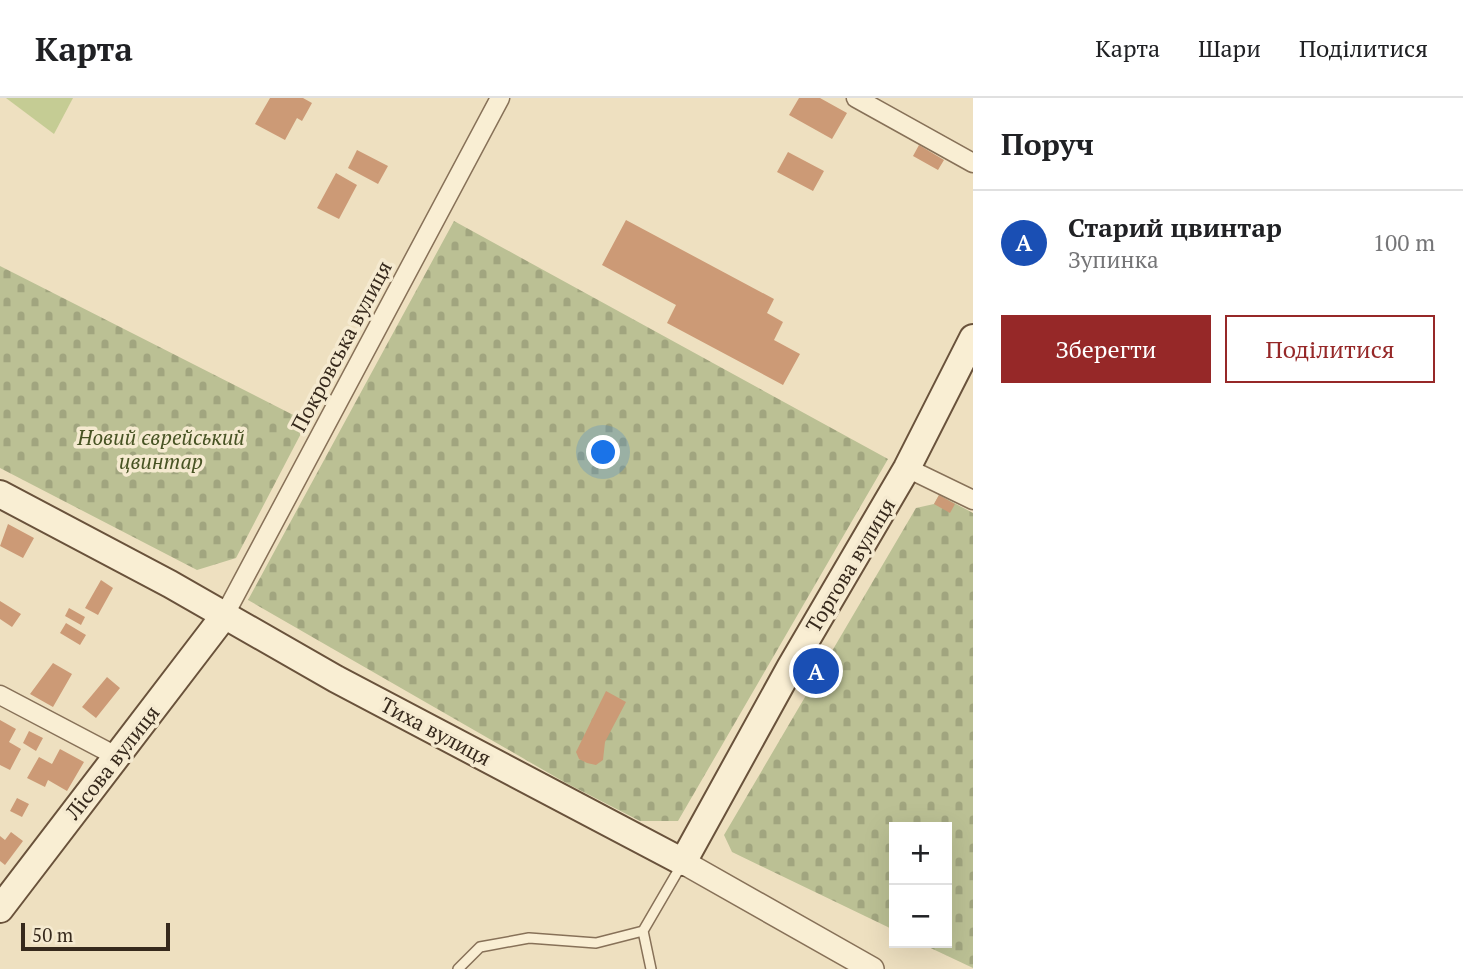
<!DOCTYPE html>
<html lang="uk">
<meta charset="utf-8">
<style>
body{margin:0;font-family:"PT Serif",serif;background:#f2f2f2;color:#202124}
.controls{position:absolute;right:21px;bottom:21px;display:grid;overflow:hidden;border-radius:0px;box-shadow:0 7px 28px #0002}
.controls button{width:63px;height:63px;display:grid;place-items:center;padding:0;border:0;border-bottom:2px solid #e0e0e0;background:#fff;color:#202124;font:35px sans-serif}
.scale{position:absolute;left:21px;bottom:18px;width:149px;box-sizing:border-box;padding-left:7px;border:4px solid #36291c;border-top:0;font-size:19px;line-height:24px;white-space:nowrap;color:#36291c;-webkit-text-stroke:5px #f5ead0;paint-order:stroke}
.you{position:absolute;left:604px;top:355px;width:24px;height:24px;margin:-18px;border:5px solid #fff;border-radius:50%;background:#1a73e8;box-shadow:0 0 0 10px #1a73e833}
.badge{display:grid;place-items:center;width:46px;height:46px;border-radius:50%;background:#962828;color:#fff;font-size:23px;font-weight:700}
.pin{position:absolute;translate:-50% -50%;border:4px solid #fff;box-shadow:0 2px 7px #0006}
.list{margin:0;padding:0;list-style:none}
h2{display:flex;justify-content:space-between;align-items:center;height:91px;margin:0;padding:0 28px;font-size:30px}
h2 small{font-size:23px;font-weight:400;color:#757577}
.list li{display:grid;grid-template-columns:46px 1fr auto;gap:21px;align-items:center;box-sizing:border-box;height:105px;padding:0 28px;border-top:2px solid #e0e0e0}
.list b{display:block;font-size:26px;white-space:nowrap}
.list p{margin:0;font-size:23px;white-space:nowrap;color:#757577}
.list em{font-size:23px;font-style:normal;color:#757577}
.actions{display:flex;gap:14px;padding:21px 28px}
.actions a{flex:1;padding:16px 0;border:2px solid #962828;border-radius:0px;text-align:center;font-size:24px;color:#962828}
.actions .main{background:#962828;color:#fff}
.map{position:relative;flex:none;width:973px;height:871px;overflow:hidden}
header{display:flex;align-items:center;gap:42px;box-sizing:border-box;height:98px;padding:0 35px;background:#fff;border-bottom:2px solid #e0e0e0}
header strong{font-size:33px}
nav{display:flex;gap:38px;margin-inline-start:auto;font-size:24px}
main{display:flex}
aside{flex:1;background:#fff}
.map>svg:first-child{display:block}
.green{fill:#c5cc94}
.cemetery{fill:url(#cemetery-stones)}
.building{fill:#cc9a76}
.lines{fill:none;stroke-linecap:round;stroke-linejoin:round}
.service-casing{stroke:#877158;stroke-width:12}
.minor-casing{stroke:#877158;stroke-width:21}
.tertiary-casing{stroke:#877158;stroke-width:26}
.secondary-casing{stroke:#69523b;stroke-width:30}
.service{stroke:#f9eed3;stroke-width:9}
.minor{stroke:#f9eed3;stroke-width:18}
.tertiary{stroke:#f9eed3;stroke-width:23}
.secondary{stroke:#f9eed3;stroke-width:26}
.labels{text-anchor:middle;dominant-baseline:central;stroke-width:7;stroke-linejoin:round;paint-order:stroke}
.street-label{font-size:21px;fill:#36291c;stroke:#f5ead0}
.park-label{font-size:21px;font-style:italic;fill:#475323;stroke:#f5ead0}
</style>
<header>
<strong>Карта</strong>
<nav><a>Карта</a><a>Шари</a><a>Поділитися</a></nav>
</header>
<main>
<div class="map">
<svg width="973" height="871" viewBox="0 0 973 871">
<defs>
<pattern id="cemetery-stones" width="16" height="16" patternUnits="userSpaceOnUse" patternTransform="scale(1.75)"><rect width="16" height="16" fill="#bbc094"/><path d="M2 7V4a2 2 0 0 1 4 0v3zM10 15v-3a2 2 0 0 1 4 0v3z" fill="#a1a57f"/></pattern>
</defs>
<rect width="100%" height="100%" fill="#eee0c0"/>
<!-- green -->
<path class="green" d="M6 0H73L54 36Z"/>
<!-- cemetery -->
<path class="cemetery" d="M454 123 888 361 678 723H640L566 685 248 502Z
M0 168 307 324 236 460 197 472 0 370Z
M939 397 973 415V870L920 845H947V729H894V832L732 754 724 737 916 410 934 406Z"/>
<!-- building -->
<path class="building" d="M270 0H303L312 5 302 23 297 20 285 42 255 26Z
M799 0H820L847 15 832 41 789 17Z
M919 47 944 62 938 72 913 58Z
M357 52 388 68 378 86 348 70Z
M788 54 824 73 813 93 777 74Z
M336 75 357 87 339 121 317 110Z
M626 122 774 201 767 215 783 224 774 242 800 256 783 287 667 225 676 207 602 167Z
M939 397 955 406 950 415 934 406Z
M8 426 34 440 23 460 0 448Z
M101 482 113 490 98 517 85 510Z
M0 503 21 516 12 529 0 521Z
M69 510 85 519 81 527 65 518Z
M66 525 86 537 80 547 60 535Z
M53 565 72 576 53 609 30 596Z
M107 579 120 590 96 620 82 609Z
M606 593 626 604 605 644 603 662 596 667 587 665 579 661 576 654Z
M0 622 16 631 9 644 21 651 10 672 0 667Z
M29 633 43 640 36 653 23 645Z
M60 651 84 664 67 693 48 682 45 689 27 680 39 659 52 666Z
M17 700 29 706 22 719 10 713Z
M11 734 23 743 5 767 0 763V738L5 742Z"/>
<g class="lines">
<defs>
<path id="service" d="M643 833 651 871
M458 871 480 849 529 840 596 845 643 833 682 766"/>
<path id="minor" d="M856 0 973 65
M907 370 973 402
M224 518 500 0
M0 597 116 658"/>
<path id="tertiary" d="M683 764 872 871"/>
<path id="secondary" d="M0 396 170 486 336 581 683 764 791 568 907 370 973 240
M0 811 224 518"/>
</defs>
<!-- service casing -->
<use href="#service" class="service-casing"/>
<!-- minor casing -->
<use href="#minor" class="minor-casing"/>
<!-- tertiary casing -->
<use href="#tertiary" class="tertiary-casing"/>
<!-- secondary casing -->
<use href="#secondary" class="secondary-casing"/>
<!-- service -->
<use href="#service" class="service"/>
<!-- minor -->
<use href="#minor" class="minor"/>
<!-- tertiary -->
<use href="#tertiary" class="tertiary"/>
<!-- secondary -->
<use href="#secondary" class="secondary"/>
</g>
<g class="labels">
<!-- street labels -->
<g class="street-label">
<text transform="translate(341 248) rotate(-62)">Покровська вулиця</text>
<text transform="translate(850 467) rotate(-59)">Торгова вулиця</text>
<text transform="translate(436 633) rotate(28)">Тиха вулиця</text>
<text transform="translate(112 664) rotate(-52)">Лісова вулиця</text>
</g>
<!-- park labels -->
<g class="park-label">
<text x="161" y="339">Новий єврейський<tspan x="161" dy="24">цвинтар</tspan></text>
</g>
</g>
</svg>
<div class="controls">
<button>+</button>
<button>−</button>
</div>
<div class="scale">50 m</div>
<div class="you"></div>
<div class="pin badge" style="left:816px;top:573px;background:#1a4fb4">A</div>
</div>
<aside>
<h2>Поруч<small></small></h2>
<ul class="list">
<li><span class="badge" style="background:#1a4fb4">A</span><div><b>Старий цвинтар</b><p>Зупинка</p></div><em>100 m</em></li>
</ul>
<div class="actions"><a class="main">Зберегти</a><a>Поділитися</a></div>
</aside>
</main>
